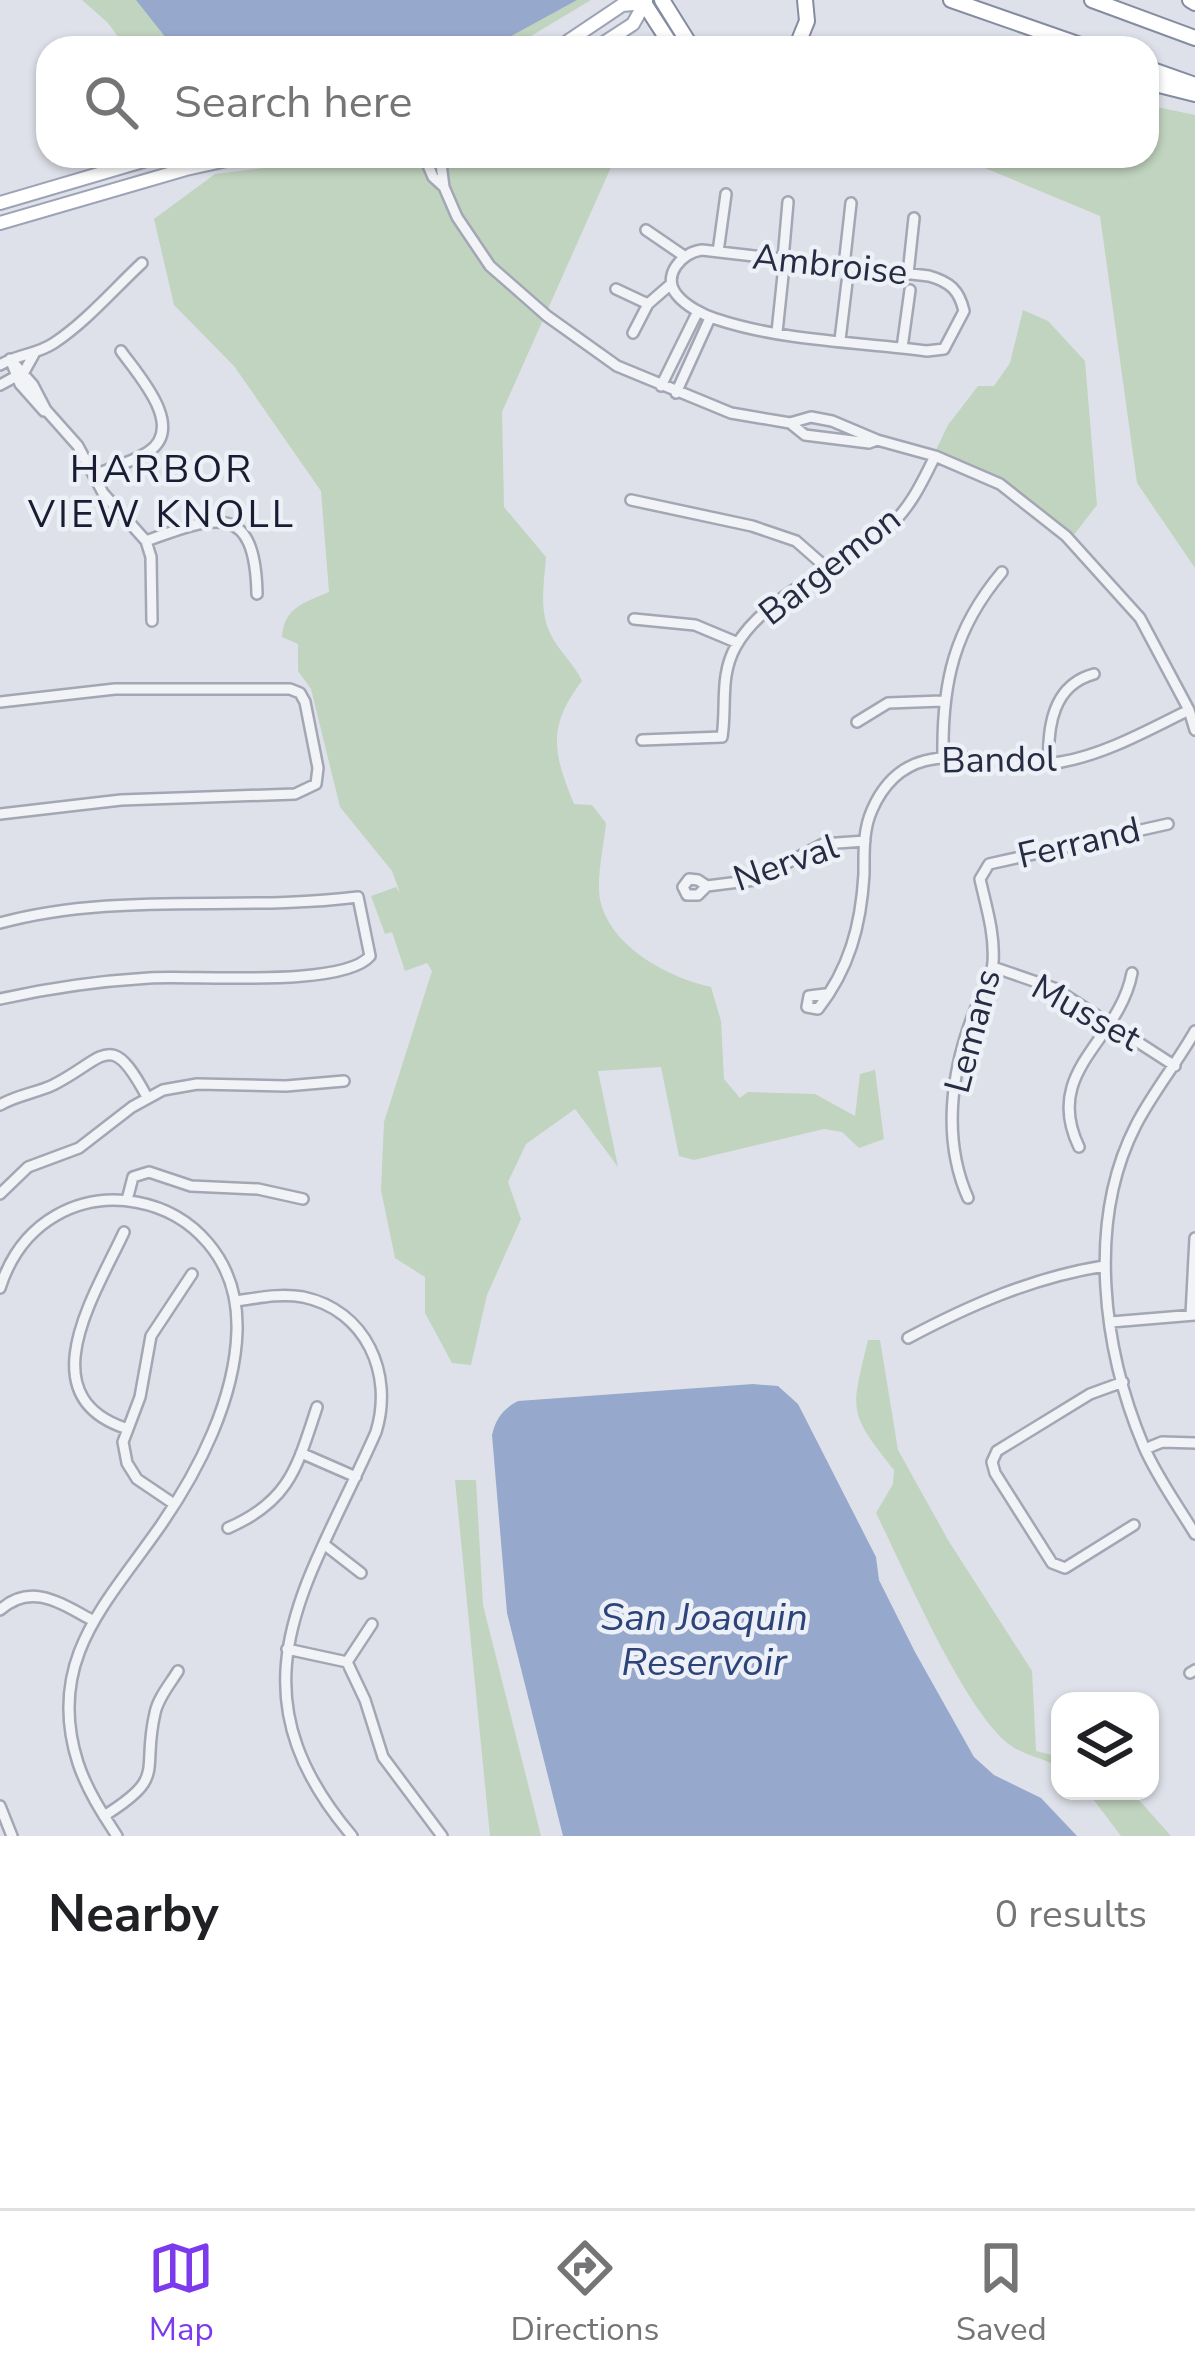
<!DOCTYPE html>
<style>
body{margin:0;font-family:"Nunito Sans",sans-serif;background:#f2f2f2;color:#202124}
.controls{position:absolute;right:36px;bottom:36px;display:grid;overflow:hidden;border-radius:24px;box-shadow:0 3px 9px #0004}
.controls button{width:108px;height:108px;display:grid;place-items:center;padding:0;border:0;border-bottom:3px solid #e0e0e0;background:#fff;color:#202124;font:60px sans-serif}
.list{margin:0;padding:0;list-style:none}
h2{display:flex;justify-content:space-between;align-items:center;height:156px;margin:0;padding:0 48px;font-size:51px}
h2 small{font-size:39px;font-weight:400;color:#757577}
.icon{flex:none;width:66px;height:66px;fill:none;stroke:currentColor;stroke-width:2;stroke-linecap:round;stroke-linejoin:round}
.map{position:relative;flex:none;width:1195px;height:1836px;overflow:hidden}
.search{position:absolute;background:#fff;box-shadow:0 3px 9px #0004;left:36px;right:36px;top:36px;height:132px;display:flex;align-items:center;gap:30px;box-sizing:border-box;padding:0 42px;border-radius:36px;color:#757577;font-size:45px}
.sheet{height:372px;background:#fff}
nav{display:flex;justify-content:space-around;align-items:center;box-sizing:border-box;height:168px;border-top:3px solid #e0e0e0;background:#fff;font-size:33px;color:#757577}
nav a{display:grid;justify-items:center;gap:6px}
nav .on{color:#7c3aed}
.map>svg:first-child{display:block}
.green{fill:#c1d4bf}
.water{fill:#96a9cd}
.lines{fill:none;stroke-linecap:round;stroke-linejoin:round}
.minor-casing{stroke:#a3a7b4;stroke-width:14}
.major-casing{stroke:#9da3b6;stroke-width:16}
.highway-casing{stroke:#848ca2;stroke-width:18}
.minor{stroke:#f2f3f7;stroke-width:9}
.major{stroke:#fff;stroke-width:12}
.highway{stroke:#fff;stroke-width:14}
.labels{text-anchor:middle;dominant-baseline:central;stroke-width:9;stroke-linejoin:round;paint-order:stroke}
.street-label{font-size:36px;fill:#262c42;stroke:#eef0f7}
.neighbourhood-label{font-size:39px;letter-spacing:3px;fill:#181d33;stroke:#eef0f7}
.water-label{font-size:39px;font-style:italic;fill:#2c447a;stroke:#eef0f7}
</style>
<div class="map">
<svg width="1195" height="1836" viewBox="0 0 1195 1836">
<rect width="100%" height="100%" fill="#dee1e9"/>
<!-- green -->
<path class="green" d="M82 0H591L511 48H126L108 23Z
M1147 105 1195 115V568L1137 483 1100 216 956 156H1147Z
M360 156H616L502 412 504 507 546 557C544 583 539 610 550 633 558 651 574 663 582 681 546 727 554 755 574 804L592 805 606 823C604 847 594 884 602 907 616 950 670 978 711 987L721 1021 724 1079 740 1098 748 1092 815 1094 855 1116 860 1074 875 1070 884 1139 859 1148 842 1132 824 1129 694 1160 679 1156 661 1067 598 1071 618 1167 575 1109 526 1144 508 1182 521 1219 487 1295 471 1365 452 1363 425 1313V1277L395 1258 381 1190 384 1122 432 971 427 963 405 971 392 932 385 934 371 896 396 887 400 893 392 871 340 807 311 689 298 671V644L282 637C284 607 304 603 329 592L321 491 234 366 174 305 154 219 215 174Z
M1023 310 1048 321 1085 361 1097 505 1073 536 1011 487 936 450 948 425 978 386H994L1010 363Z
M868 1340H880L898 1450 948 1540 1032 1671 1036 1751 1060 1757V1768C1044 1758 1025 1756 1010 1745 964 1711 904 1569 876 1513L893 1484 894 1470C847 1411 851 1412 868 1340Z
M455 1480H476L483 1605 541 1836H490Z
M1087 1791H1131L1171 1836H1121Z"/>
<!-- water -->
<path class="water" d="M136 0H577L489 48H174Z
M753 1384 778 1386 798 1404 876 1557 879 1580 915 1652 974 1757 994 1775 1041 1798 1077 1836H563L507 1613 492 1435C496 1418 503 1409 518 1401Z"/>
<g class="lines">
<defs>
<path id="minor" d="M424 156 433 177 444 187 457 217 490 266 547 316 617 366 731 413 790 423 811 417 832 421 877 440 935 456 1000 484 1066 536 1140 618 1189 710 1195 730
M440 156 444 187
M646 230 684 256
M702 250 929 276C950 282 959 290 964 311L944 349 927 351C858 342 782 341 716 319 703 315 686 306 677 295 661 276 682 252 702 250Z
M718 252 726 194
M783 259 788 202
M844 266 851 203
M908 274 914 218
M616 289 648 304 671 284
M777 332 783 275
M633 333 648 304
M840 340 847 282
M902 348 910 290
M10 359 33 385 46 410 78 446 103 493 146 541 151 557 152 621
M11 361 20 384 44 411
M0 365C18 354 36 355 54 343 86 322 114 289 142 263
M0 385 24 372 34 354
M661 386 698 311
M676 393 710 318
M790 423 805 435 869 443 877 440
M94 475C111 468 132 462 148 452 187 427 137 374 121 351
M631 500 752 526 796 541 829 570
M146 541C217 515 255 502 257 594
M634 619 695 625 738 643
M0 702 115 689H290L300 693 305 702 318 768 316 784 295 794 121 800 0 814
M857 722 888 703 942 701
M642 740 722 737C727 706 719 676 736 646 763 597 839 567 883 532 908 512 921 485 935 456
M943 755C942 683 954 629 1002 572
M1049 764C1047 726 1053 685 1094 674
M689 879 698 880 707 886 698 895H687L683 887Z
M707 886 755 880 823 844 865 841
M0 923C116 891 239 912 358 897L370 956C343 988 194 975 149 978 99 981 49 988 0 999
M993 967 1054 988 1175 1066
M825 994 809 996 807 1007 818 1009C849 969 861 926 864 874 864 852 863 830 872 810 910 723 993 773 1061 762 1106 754 1148 730 1189 710
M1195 1031C1177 1063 1153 1092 1136 1125 1086 1222 1103 1350 1144 1447 1157 1477 1178 1506 1195 1534
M0 1105C17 1095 36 1093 53 1085 105 1059 110 1027 147 1097
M1079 1147C1042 1070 1119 1042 1132 973
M0 1194 28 1167 79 1148 132 1107 163 1090 197 1084 286 1086 344 1081
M968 1198C942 1139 951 1073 973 1015 979 998 992 980 993 962 995 934 986 906 980 879L989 864 1168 824
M127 1200 133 1177 149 1172 191 1186 258 1189 303 1199
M124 1232C96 1293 28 1395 125 1428
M0 1288C45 1148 241 1185 237 1331 235 1399 199 1470 161 1525 107 1603 45 1660 78 1763 87 1790 102 1813 117 1836
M236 1301C258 1298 280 1293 303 1297 366 1310 394 1374 376 1432 309 1585 224 1685 352 1836
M1191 1315 1195 1238
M1111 1322 1195 1315
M908 1338C970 1305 1034 1277 1104 1266
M1123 1382 1090 1394 997 1451 992 1462 995 1473 1052 1563 1065 1568 1134 1525
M1145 1449 1162 1442 1195 1443
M301 1453 356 1477
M174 1504 137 1479 127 1463 123 1442 140 1397 151 1336 192 1274
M228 1528C290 1501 297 1467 317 1407
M325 1545 361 1573
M0 1610C31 1582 60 1603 92 1620
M287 1649 347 1662 365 1700 383 1757 442 1836
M347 1662 372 1624
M1190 1673 1195 1670
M0 1806 12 1836
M104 1816C168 1776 141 1773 155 1713 158 1698 170 1684 178 1671"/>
<path id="major" d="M558 48 622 5 644 3
M596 48 633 24 646 1
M0 203 160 156
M0 223 186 169 245 156"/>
<path id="highway" d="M662 0 692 48
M951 0 1089 48
M1092 0 1195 38
M1190 0 1195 3
M644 3 673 48
M796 48 807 21 805 0
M1147 68 1195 85
M1147 82 1195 94"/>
</defs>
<!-- minor casing -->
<use href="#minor" class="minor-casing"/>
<!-- major casing -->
<use href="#major" class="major-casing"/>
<!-- highway casing -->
<use href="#highway" class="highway-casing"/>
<!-- minor -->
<use href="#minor" class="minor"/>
<!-- major -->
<use href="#major" class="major"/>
<!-- highway -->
<use href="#highway" class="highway"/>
</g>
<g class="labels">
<!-- street labels -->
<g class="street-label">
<text transform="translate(830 265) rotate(6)">Ambroise</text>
<text transform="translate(830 566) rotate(-38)">Bargemon</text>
<text transform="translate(999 760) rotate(-1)">Bandol</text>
<text transform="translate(1079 843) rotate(-13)">Ferrand</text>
<text transform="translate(786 863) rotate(-19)">Nerval</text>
<text transform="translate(1086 1013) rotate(29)">Musset</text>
<text transform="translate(973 1031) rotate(-75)">Lemans</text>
</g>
<!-- neighbourhood labels -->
<g class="neighbourhood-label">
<text x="162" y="469">HARBOR<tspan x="162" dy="45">VIEW KNOLL</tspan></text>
</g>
<!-- water labels -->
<g class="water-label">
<text x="704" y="1617">San Joaquin<tspan x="704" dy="45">Reservoir</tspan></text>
</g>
</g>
</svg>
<div class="controls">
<button><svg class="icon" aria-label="layers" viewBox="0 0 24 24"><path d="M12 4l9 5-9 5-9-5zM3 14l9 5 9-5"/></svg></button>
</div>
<div class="search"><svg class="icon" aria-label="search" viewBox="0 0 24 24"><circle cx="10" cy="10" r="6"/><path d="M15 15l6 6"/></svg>Search here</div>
</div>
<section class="sheet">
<h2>Nearby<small>0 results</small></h2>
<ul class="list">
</ul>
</section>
<nav>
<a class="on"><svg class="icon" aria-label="map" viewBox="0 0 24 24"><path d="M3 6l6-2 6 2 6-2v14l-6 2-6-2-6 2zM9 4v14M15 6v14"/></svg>Map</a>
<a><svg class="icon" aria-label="directions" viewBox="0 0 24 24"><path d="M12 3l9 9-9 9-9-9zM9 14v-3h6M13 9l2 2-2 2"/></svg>Directions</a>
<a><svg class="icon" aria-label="saved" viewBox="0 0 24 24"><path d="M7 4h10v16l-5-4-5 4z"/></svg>Saved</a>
</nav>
